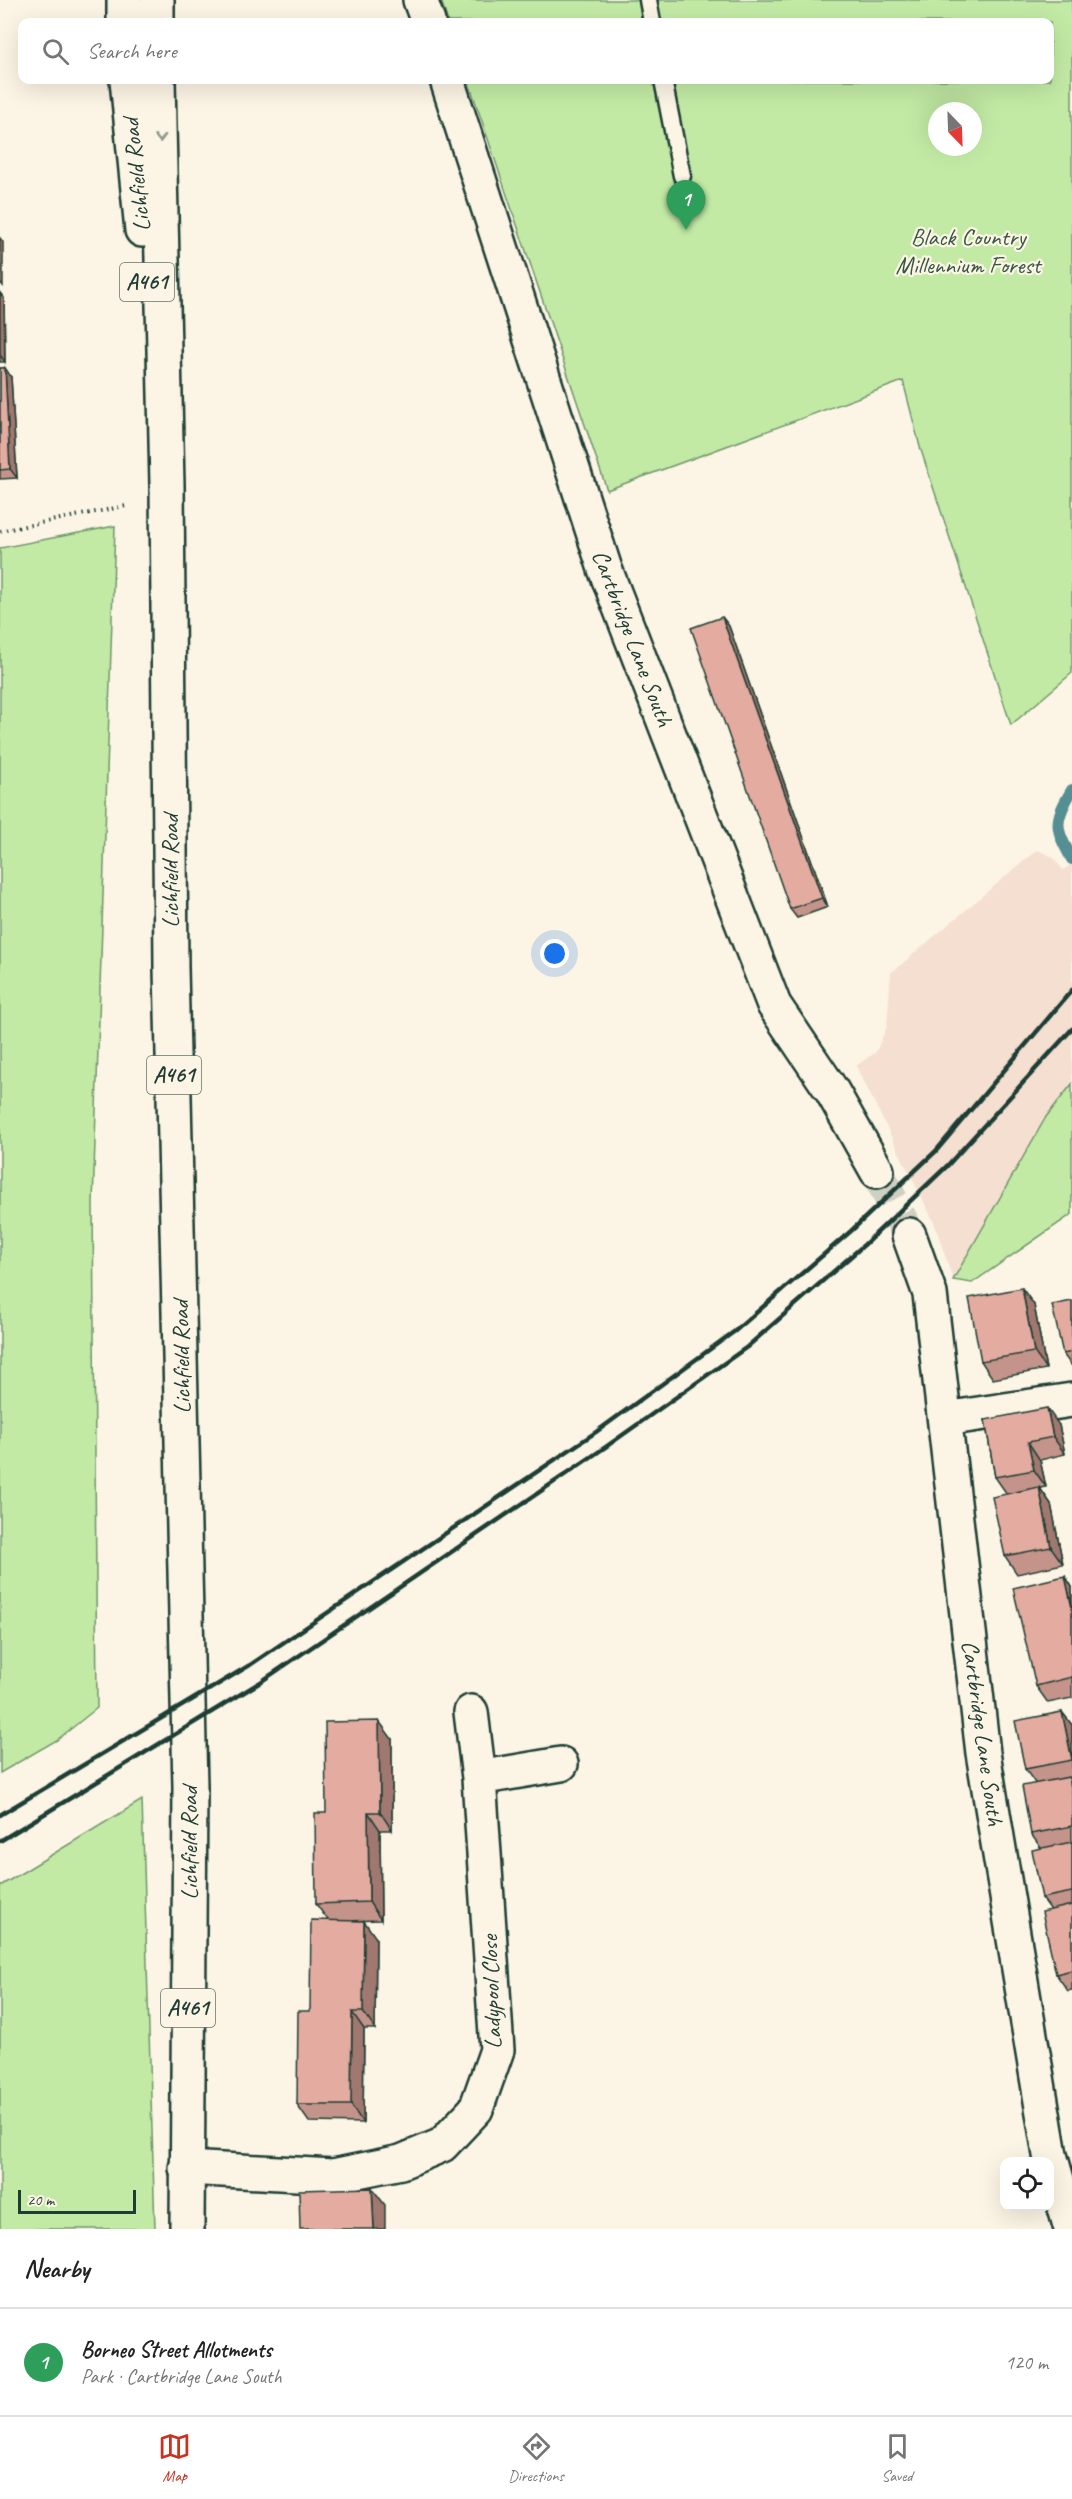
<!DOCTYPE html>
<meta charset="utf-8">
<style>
body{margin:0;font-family:Caveat,sans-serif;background:#f6f6f6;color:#222}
.controls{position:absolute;right:18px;bottom:18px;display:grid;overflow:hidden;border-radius:12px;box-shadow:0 6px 24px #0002}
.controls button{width:54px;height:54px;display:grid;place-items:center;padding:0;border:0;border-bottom:2px solid #e0e0e0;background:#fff;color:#222;font:30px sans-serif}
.compass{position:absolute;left:928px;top:102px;width:54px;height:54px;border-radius:50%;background:#fff;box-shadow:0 6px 24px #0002;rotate:157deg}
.scale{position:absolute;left:18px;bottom:15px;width:118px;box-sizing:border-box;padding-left:6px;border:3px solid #1f3d34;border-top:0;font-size:16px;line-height:21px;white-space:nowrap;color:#1f3d34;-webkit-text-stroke:4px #fcf5e5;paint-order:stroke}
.you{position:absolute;left:555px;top:954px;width:21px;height:21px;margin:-15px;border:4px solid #fff;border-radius:50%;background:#1a73e8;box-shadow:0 0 0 9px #1a73e833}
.badge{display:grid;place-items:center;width:39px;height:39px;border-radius:50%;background:#c8321e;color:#fff;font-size:20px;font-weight:700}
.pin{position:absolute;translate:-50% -50px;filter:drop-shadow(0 2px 3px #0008)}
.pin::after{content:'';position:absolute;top:32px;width:21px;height:18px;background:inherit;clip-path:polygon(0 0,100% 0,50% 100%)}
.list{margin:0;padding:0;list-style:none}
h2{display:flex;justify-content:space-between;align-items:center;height:78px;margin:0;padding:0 24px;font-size:26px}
h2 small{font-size:20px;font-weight:400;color:#767676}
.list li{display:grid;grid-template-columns:39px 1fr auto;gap:18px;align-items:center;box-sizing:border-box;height:108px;padding:0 24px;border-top:2px solid #e0e0e0}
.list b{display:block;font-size:22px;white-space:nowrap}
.list p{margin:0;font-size:20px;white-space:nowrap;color:#767676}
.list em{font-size:20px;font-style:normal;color:#767676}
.icon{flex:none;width:33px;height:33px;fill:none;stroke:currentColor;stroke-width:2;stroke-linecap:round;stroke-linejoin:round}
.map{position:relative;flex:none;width:1072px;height:2229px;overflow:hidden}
.search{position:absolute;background:#fff;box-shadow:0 6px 24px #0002;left:18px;right:18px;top:18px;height:66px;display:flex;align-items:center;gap:15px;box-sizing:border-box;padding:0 21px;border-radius:12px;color:#767676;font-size:22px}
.sheet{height:186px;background:#fff}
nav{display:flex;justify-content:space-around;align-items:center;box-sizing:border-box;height:84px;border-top:2px solid #e0e0e0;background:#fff;font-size:16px;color:#767676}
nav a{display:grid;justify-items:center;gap:3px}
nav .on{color:#c8321e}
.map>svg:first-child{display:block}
.built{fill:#f5dfd0}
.green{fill:#c2eaa5;stroke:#70946c;stroke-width:1.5;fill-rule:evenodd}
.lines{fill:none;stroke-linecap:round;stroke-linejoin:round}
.stream{stroke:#548f93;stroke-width:12}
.street-tunnel{stroke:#d0d0c2;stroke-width:33;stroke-dasharray:33 16;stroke-linecap:butt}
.lane-casing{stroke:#1f3d34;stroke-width:21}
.street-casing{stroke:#1f3d34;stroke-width:38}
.highway-casing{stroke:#1f3d34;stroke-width:38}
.path{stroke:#1f3d34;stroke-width:4;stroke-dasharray:1.5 4.5;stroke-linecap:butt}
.lane{stroke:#fcf5e5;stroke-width:16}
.street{stroke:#fcf5e5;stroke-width:33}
.highway{stroke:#fcf5e5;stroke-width:33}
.rail{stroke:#1f3d34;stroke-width:4.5}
.wall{fill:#c4938a;stroke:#1f3d34;stroke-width:1.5}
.shaded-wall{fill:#a07870;stroke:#1f3d34;stroke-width:1.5}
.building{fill:#e4aba0;stroke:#1f3d34;stroke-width:1.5}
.oneway{stroke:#8e998c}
.labels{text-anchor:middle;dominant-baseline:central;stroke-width:4.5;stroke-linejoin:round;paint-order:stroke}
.shield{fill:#fcf5e5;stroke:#617469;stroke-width:1.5}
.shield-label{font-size:22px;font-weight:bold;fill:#1f3d34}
.street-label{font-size:24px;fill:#1f3d34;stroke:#fcf5e5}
.park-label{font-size:24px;fill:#375745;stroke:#fcf5e5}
</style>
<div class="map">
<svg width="1072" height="2229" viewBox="0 0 1072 2229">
<rect width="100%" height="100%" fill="#fcf5e5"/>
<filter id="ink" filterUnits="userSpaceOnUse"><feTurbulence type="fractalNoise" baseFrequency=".0167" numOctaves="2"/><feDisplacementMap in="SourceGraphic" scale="12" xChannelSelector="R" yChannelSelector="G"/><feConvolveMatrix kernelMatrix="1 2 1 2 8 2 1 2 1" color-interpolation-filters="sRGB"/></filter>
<g filter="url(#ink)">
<!-- built -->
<path class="built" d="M1037 850 1053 857 1063 870 1072 864V1214L972 1283 953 1280 934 1222 856 1066 876 1052 887 1026 891 973Z"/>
<!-- green -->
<path class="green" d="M441 0H1072V673L1011 725 920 447 903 381 607 490 468 80H1050V22H448ZM937 111H973V147H937Z
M115 526 93 1203 97 1708 57 1740 0 1773V548Z
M1072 1084V1214L972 1283 953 1280 1046 1117Z
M142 1800 155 2229H0V1886Z"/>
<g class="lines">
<!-- stream -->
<path class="stream" d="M1072 859C1055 828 1053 822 1072 790"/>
<!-- street-tunnel -->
<path class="street-tunnel" d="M877 1171 909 1235"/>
<defs>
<path id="lane" d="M648 0 652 22
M663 80 682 176"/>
<path id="street" d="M420 0 428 22
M447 80 605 569 774 1005 832 1091 877 1171
M909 1235 930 1294 983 1753 1050 2155 1071 2229
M945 1419 1072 1400
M479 1778 561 1764
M186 2168 333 2176 401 2162 442 2145 476 2109 497 2050 479 1778 471 1712"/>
<path id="highway" d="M124 0V22
M157 0V22
M127 80 142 230
M158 80 167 485 171 968 190 1787 187 2229"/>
</defs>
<!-- lane casing -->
<use href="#lane" class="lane-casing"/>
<!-- street casing -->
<use href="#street" class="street-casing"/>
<!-- highway casing -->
<use href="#highway" class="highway-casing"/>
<!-- path -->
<path class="path" d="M0 531 126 506"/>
<!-- lane -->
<use href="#lane" class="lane"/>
<!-- street -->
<use href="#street" class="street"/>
<!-- highway -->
<use href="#highway" class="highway"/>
<!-- rail -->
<path class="rail" d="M0 1815 250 1665 596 1432 735 1331 851 1231 936 1151 1072 990
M0 1841 259 1683 607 1446 747 1347 865 1244 947 1166 1072 1029"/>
</g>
<!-- wall -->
<path class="wall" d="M0 293 4 298 5 362H0Z
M0 368H5L11 377 17 478 0 479Z
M722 617 729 626 828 907 797 918 790 909Z
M1072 1301V1366L1063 1354Z
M1034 1305 1046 1369 993 1379 981 1361Z
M985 1420 1059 1425 1065 1454 1040 1460 1046 1487 1040 1488 1051 1504 1063 1564 1017 1574 1005 1556 1007 1494 995 1477Z
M1065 1576 1072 1587V1698L1048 1703 1036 1686Z
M1062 1712 1072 1725V1779L1071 1780 1072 1781V1990L1068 1991 1056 1974 1051 1910 1042 1898 1041 1848 1031 1834 1035 1783 1025 1769Z
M392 1739V1830H380L381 1920 343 1921 376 1938 375 2029H364L363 2123 309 2122 297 2105 310 2011 328 1920 316 1904 326 1813Z"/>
<!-- shaded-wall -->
<path class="shaded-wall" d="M0 238 3 242V286L0 282Z
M0 293 4 298 5 362 0 355Z
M5 368 11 377 17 478 10 469Z
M722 617 729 626 828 907 822 898Z
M1022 1288 1034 1305 1046 1369 1034 1352Z
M1047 1408 1059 1425 1065 1454 1053 1437Z
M1028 1442 1040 1460 1046 1487 1034 1470Z
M1039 1487 1051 1504 1063 1564 1051 1547Z
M1065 1576 1072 1587V1608Z
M1062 1712 1072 1725V1760Z
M379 1721 392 1739V1830L380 1812Z
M1069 1777 1072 1781V1793Z
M368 1812 380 1830 381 1920 369 1902Z
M364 1921 376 1938 375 2029 363 2012Z
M352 2012 364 2029 363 2123 351 2105Z
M372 2188 385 2205V2229H374Z"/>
<!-- building -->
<path class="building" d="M0 368H5L10 469 0 470Z
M722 617 822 898 790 909 691 628Z
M1022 1288 1034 1352 981 1361 969 1298Z
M1072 1301V1352L1063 1354 1052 1305Z
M1047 1408 1053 1437 1028 1442 1034 1470 995 1477 985 1420Z
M1039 1487 1051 1547 1005 1556 992 1497Z
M1065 1576 1072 1608V1677L1036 1686 1013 1588Z
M1062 1712 1072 1760 1025 1769 1015 1721Z
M379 1721 380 1812H368L369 1902 316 1904 315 1813H326L325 1722Z
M1069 1777 1072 1793V1826L1031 1834 1022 1786Z
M1072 1842V1892L1042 1898 1032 1850Z
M1072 1905V1970L1056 1974 1042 1912Z
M311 1920 364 1921 363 2012H352L351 2105H297L298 2011H310Z
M372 2188 374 2229H300L299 2190Z"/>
<!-- one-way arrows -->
<defs><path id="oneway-chevron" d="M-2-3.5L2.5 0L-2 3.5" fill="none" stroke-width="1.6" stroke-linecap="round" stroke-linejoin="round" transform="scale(1.5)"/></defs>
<use class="oneway" href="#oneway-chevron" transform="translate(160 138) rotate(89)"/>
</g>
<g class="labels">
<!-- shield labels -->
<g class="shield">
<rect x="120" y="263" width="54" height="38" rx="4.5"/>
<rect x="147" y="1056" width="54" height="38" rx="4.5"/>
<rect x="161" y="1989" width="54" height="38" rx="4.5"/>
</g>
<g class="shield-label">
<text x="147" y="282">A461</text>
<text x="174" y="1075">A461</text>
<text x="188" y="2008">A461</text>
</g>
<!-- street labels -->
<g class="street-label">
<text transform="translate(136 175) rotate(-96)">Lichfield Road</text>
<text transform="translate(633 638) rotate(69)">Cartbridge Lane South</text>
<text transform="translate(170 871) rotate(-90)">Lichfield Road</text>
<text transform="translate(181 1357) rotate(-91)">Lichfield Road</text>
<text transform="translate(983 1733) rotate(82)">Cartbridge Lane South</text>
<text transform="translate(189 1843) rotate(-90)">Lichfield Road</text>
<text transform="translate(491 1992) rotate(-92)">Ladypool Close</text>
</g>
<!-- park labels -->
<g class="park-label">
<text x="968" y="237">Black Country<tspan x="968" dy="28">Millennium Forest</tspan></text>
</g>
</g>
</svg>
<div class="controls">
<button><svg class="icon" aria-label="locate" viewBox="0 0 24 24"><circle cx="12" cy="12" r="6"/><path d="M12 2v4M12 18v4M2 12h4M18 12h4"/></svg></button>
</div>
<svg class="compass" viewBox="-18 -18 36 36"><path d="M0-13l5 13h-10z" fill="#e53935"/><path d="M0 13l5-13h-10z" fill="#767676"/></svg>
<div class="scale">20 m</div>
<div class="you"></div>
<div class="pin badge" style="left:686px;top:230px;background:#2e9e5b">1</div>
<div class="search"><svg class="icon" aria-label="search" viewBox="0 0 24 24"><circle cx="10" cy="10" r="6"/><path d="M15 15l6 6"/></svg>Search here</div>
</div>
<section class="sheet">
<h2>Nearby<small></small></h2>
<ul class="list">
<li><span class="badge" style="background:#2e9e5b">1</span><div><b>Borneo Street Allotments</b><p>Park · Cartbridge Lane South</p></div><em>120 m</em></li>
</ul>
</section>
<nav>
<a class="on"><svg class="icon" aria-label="map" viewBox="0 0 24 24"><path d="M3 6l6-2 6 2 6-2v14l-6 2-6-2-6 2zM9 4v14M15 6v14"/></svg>Map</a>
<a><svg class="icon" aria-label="directions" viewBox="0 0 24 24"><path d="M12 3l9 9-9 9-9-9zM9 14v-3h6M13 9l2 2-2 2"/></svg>Directions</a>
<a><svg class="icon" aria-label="saved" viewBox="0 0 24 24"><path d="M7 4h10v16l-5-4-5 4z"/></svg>Saved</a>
</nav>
